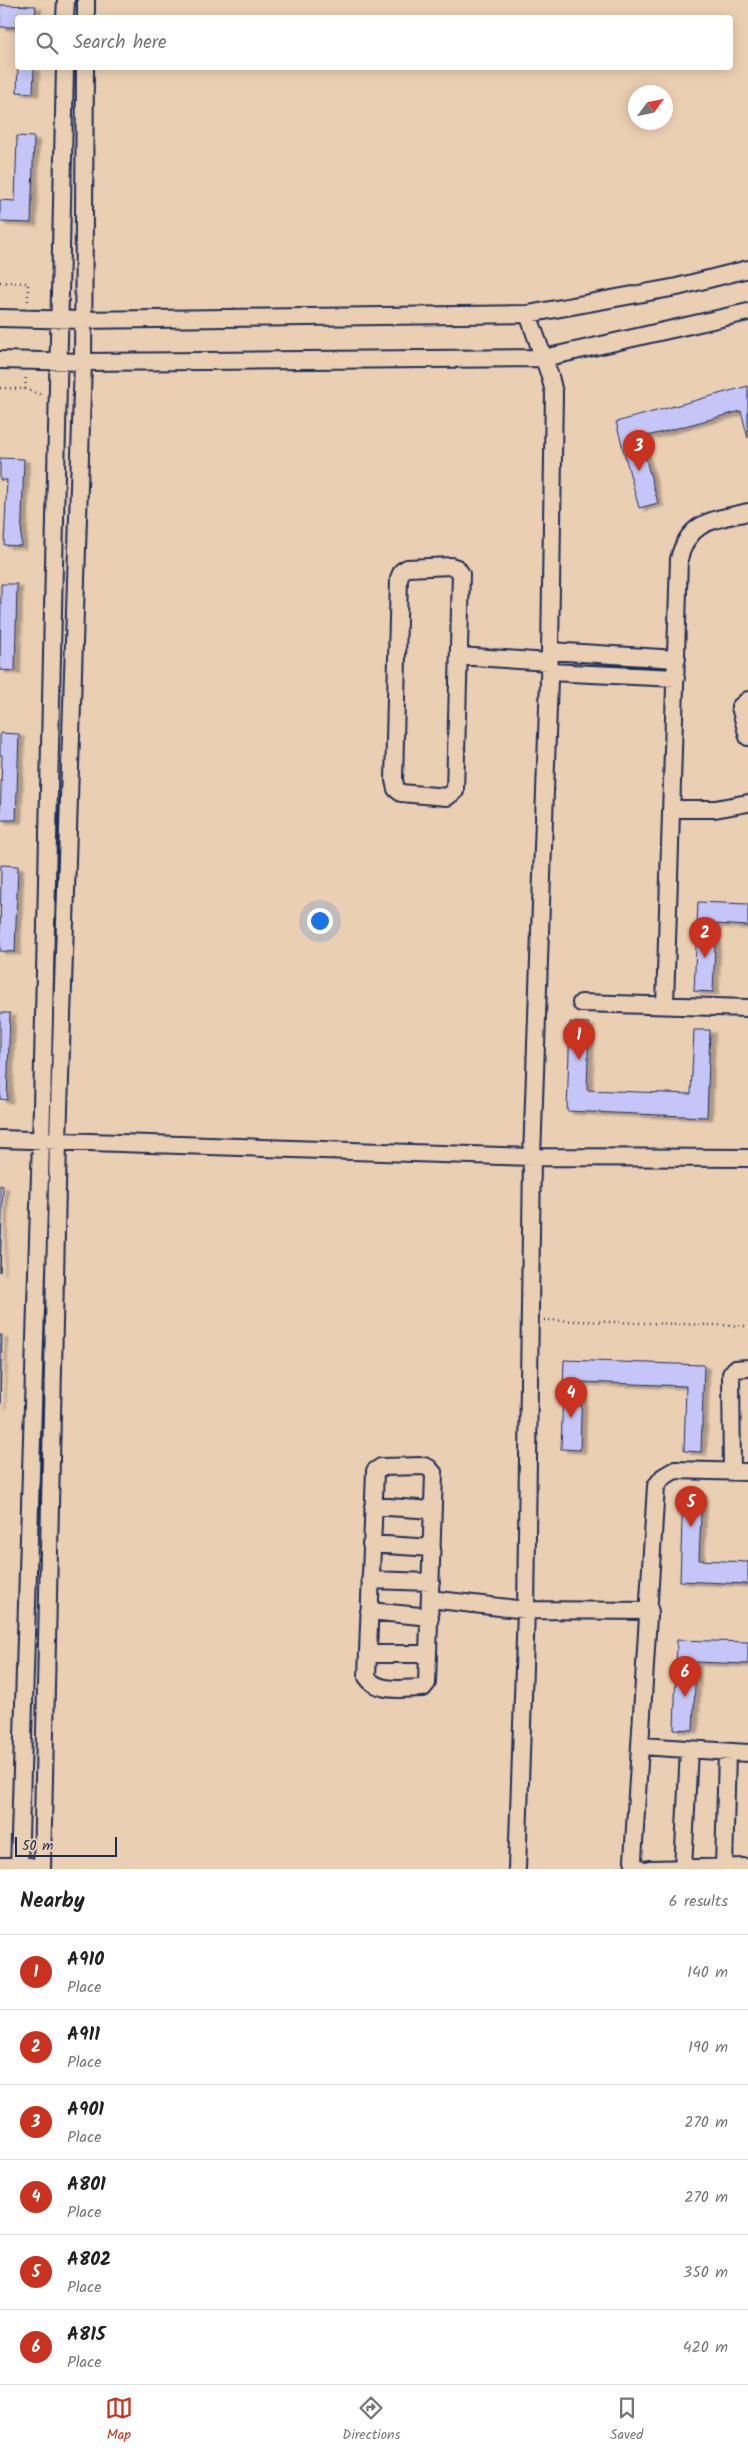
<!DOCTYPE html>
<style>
body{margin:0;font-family:Kalam,sans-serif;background:#f6f6f6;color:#222}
.compass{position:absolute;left:628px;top:85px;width:45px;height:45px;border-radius:50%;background:#fff;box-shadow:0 2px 12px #0003;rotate:57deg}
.scale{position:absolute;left:15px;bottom:12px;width:102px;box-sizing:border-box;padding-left:5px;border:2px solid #1b2f5e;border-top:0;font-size:14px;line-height:18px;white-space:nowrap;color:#1b2f5e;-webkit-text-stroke:4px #ebcfb2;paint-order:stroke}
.you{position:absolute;left:319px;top:920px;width:18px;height:18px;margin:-12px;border:4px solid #fff;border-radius:50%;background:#1a73e8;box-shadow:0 0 0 8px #1a73e833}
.badge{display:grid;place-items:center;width:32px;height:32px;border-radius:50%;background:#c8321e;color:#fff;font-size:16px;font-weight:700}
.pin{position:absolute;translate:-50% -41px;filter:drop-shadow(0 1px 2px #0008)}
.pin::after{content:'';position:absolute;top:26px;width:18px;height:15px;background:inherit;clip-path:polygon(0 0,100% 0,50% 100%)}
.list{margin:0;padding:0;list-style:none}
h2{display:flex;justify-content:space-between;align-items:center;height:65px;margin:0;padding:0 20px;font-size:21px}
h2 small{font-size:16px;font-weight:400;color:#767676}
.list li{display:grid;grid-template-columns:32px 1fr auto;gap:15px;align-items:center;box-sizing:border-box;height:75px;padding:0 20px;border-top:1px solid #e0e0e0}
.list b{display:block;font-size:19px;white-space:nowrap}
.list p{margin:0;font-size:16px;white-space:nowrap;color:#767676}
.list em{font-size:16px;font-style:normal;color:#767676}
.icon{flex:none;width:28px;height:28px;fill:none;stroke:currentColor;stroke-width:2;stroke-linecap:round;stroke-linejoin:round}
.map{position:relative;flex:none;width:748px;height:1869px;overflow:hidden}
.search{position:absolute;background:#fff;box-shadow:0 2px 12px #0003;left:15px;right:15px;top:15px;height:55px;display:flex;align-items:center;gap:12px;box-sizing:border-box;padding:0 18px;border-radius:5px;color:#767676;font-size:19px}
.sheet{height:515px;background:#fff}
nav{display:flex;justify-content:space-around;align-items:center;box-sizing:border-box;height:70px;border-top:1px solid #e0e0e0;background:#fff;font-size:14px;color:#767676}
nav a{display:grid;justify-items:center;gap:2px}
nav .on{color:#c8321e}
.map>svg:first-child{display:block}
.building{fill:#c5c5f7;stroke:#1b2f5e;filter:url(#shadow)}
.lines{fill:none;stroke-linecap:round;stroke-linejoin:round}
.minor-casing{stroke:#1b2f5e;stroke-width:20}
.path{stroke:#1b2f5e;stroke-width:2.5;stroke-dasharray:1 4;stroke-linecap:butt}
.minor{stroke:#ebcfb2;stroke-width:16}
</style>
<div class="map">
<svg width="748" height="1869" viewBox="0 0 748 1869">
<defs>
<filter id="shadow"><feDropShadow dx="5.5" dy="3" stdDeviation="1" flood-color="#0004"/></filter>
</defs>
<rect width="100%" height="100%" fill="#ebcfb2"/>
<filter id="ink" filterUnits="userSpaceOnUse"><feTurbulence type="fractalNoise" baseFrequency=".02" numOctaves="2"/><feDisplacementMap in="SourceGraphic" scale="10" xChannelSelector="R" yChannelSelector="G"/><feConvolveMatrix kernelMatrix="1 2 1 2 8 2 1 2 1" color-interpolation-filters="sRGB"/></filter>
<g filter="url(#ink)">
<!-- building -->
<path class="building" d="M0 5 36 6 35 18H18V27H0Z
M18 65V68H34L33 93 17 92Z
M17 136 34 137 31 223 0 222V200L15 201Z
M748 386V438L741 411 640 438 658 503 639 508 616 422Z
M0 458 24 459 21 546 4 545 7 480H0Z
M1 584H17L15 671 0 670Z
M0 733 19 734 16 820H0L2 755H0Z
M1 865 18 866 15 952 0 951Z
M698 902 748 904V926L716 924 713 992 694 991Z
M0 1013H10L7 1100 0 1099Z
M570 1022 589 1023 587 1090 691 1094 694 1030H710L707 1117 567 1111Z
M0 1185 3 1186 0 1272Z
M0 1335H2L0 1406Z
M564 1360 704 1365 701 1452 684 1451 686 1386 582 1382 580 1450 561 1449Z
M683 1492 702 1493 699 1560 748 1562V1584L680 1581Z
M677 1640 748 1642V1664L696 1662 693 1730 674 1729Z"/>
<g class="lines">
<defs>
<path id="minor" d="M65 18 66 0
M86 18V0
M0 318 82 320 528 314 677 287 748 269
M0 360 83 362 544 358 748 312
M451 566 457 568 461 574 455 791 447 797 401 793 396 789 394 780 399 578 402 571 407 568Z
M550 651 677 659
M459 656 549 662
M549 672 676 678
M748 700 740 707 748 737
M671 809H715L748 803
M581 1003 748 1008
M665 1005 679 559C689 520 714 520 748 512
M0 1139 532 1157 748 1158
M424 1466 429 1468 434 1474 427 1683 423 1688C405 1688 378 1694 367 1677L375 1471 381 1467Z
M732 1472 731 1374 735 1369 748 1368
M373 1506 433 1510
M371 1544 432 1548
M370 1580 431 1582
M430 1599 526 1610 650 1611
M369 1611 430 1617
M368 1654H428
M641 1746 748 1753
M0 1866H30
M724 1868 727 1752
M19 1869 42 1107 65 68
M42 1869 58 1141 83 362 85 68
M517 1869 526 1610 532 1157 550 651 554 393 550 376 528 314
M641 1869 635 1866 633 1860 656 1486 663 1477 675 1470 748 1472
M649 1869 748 1867
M683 1869 689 1749"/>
</defs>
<!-- minor casing -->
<use href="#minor" class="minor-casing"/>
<!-- path -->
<path class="path" d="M0 282 28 283V304
M0 388 25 389 42 395
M25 389 26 375
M544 1320 748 1326"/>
<!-- minor -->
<use href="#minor" class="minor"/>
</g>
</g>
</svg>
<svg class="compass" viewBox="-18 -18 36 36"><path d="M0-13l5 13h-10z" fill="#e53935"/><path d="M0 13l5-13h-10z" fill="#767676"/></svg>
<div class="scale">50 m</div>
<div class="you"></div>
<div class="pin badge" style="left:579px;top:1060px">1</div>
<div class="pin badge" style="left:705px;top:958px">2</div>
<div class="pin badge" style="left:639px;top:471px">3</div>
<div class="pin badge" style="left:571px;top:1418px">4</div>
<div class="pin badge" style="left:691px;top:1527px">5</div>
<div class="pin badge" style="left:685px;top:1697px">6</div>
<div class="search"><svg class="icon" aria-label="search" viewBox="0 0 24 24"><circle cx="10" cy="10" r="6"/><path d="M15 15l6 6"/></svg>Search here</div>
</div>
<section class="sheet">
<h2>Nearby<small>6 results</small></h2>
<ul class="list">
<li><span class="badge">1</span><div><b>A910</b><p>Place</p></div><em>140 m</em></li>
<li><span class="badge">2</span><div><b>A911</b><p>Place</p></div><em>190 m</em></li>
<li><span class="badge">3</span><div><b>A901</b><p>Place</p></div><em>270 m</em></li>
<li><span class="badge">4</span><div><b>A801</b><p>Place</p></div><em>270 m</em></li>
<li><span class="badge">5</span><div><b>A802</b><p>Place</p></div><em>350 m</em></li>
<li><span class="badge">6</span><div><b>A815</b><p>Place</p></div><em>420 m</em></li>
</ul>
</section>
<nav>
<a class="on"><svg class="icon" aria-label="map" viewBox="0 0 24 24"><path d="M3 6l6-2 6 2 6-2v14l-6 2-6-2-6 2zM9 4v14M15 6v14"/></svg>Map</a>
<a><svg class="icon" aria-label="directions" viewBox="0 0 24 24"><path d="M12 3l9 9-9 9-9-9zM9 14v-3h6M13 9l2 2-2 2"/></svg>Directions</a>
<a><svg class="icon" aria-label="saved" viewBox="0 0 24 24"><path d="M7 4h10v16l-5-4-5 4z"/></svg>Saved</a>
</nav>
